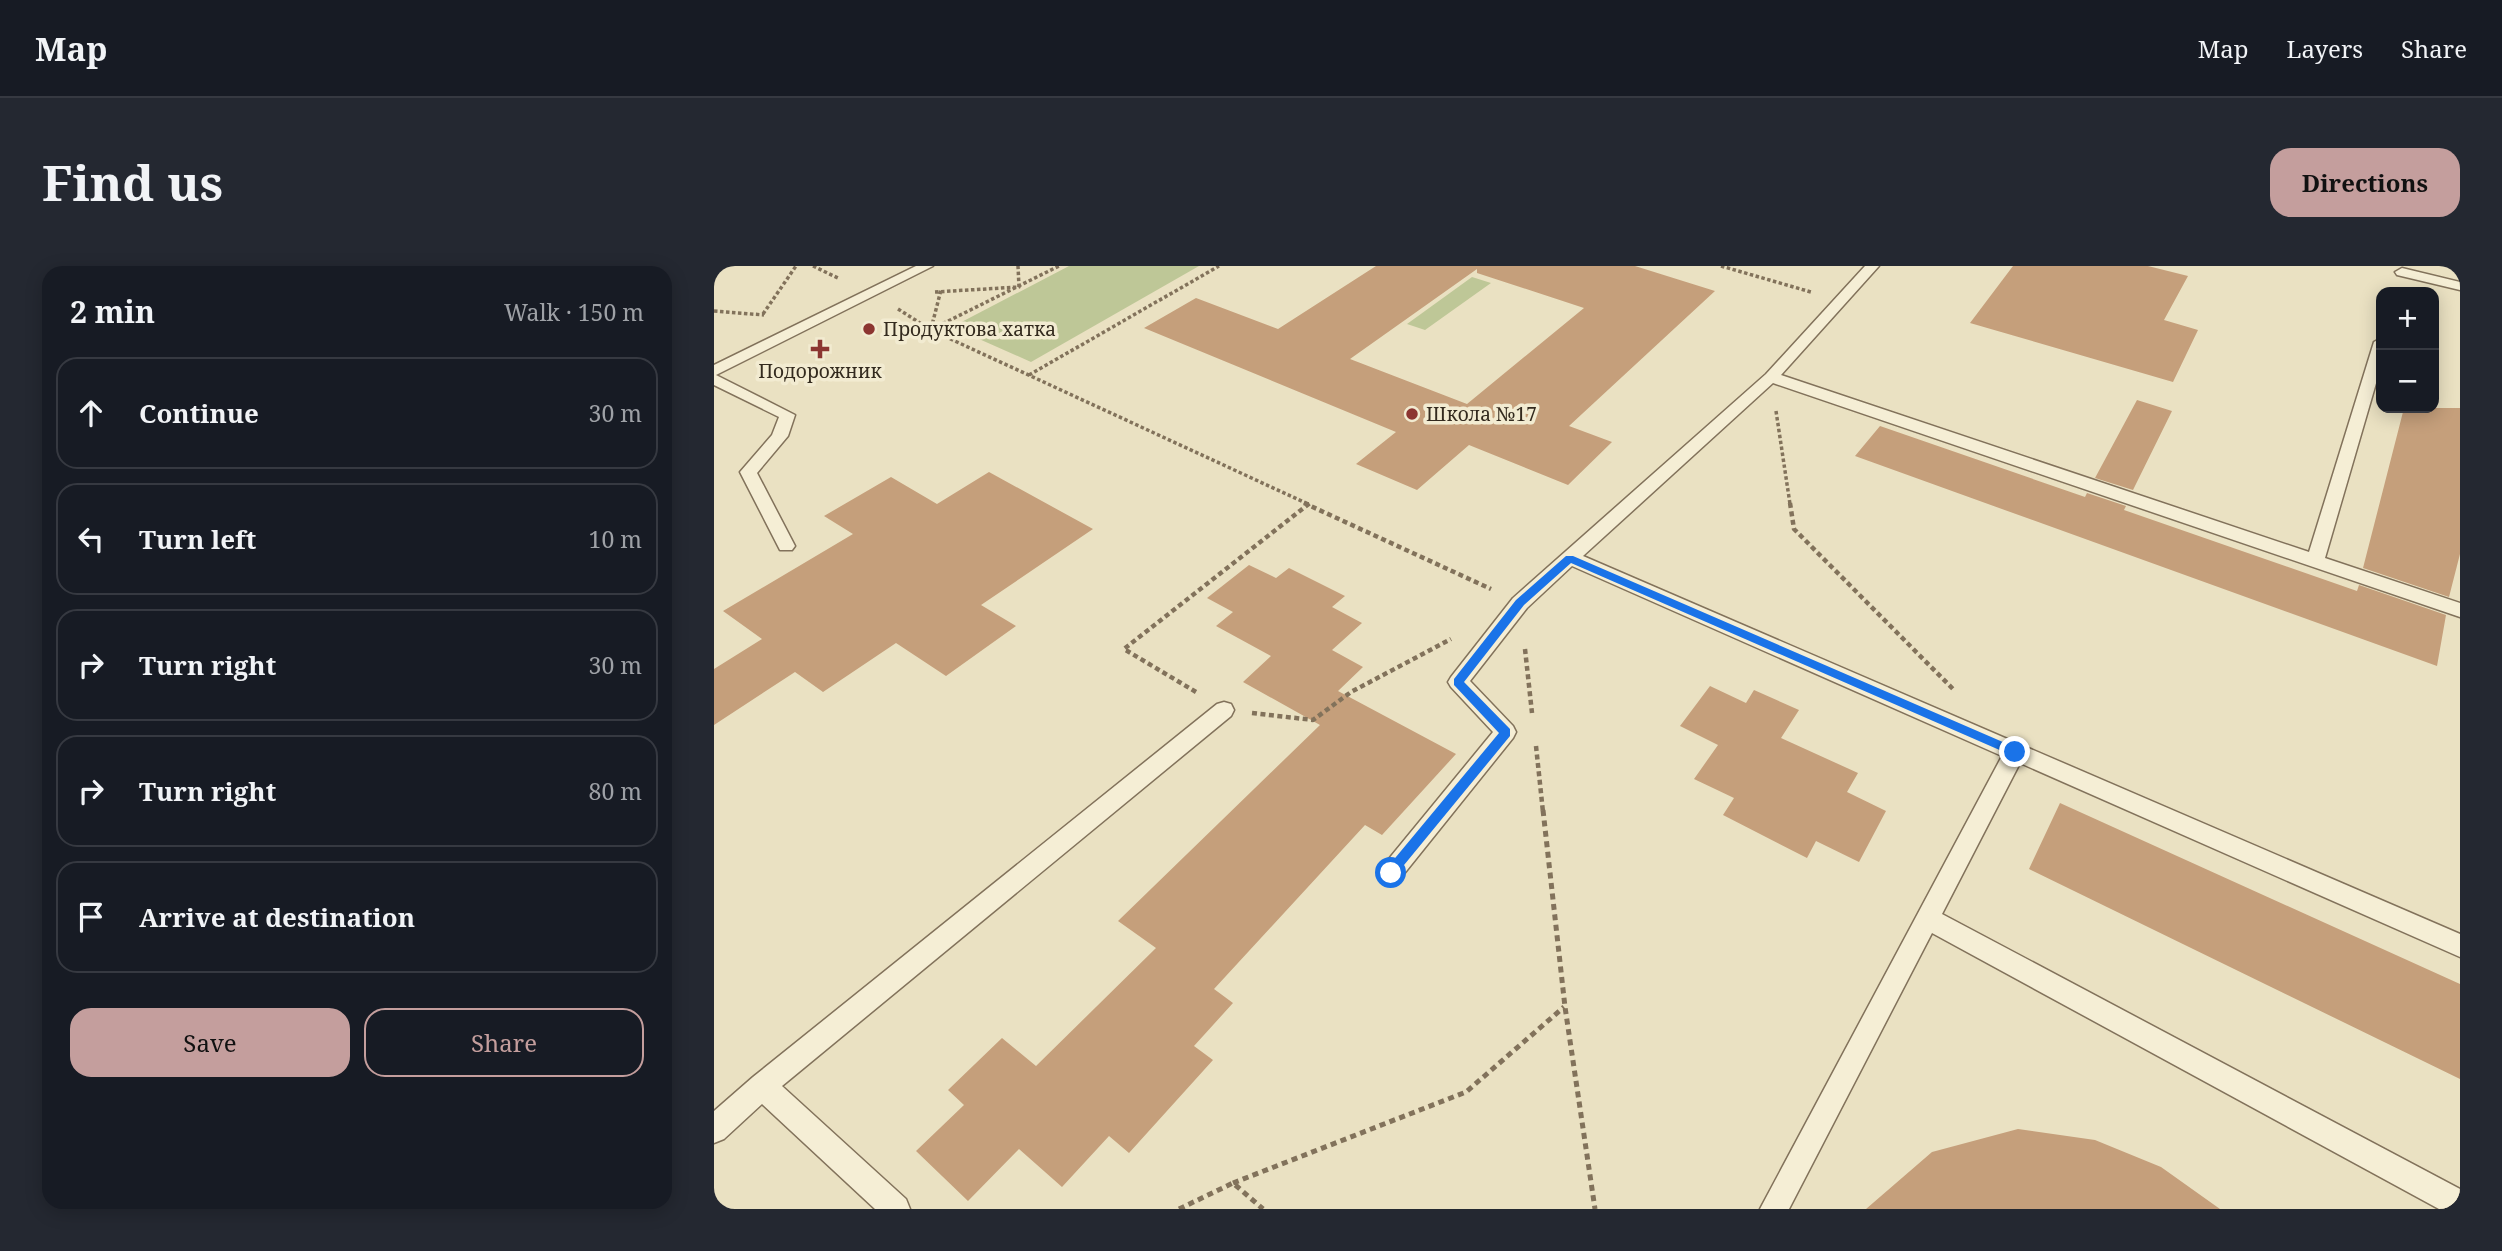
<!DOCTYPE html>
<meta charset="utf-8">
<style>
body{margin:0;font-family:"Noto Serif",serif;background:#242831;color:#f1f3f6}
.controls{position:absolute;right:21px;top:21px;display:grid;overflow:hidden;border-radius:14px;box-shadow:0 4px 18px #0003}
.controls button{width:63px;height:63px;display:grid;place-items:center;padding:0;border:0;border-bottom:2px solid #363941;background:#171b24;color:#f1f3f6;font:35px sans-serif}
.stop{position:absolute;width:21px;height:21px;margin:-16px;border:5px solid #1a73e8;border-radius:50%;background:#fff}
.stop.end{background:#1a73e8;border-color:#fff;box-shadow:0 2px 7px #0008}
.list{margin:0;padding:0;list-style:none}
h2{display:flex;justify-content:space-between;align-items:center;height:91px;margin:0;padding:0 28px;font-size:30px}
h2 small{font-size:23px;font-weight:400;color:#9ea1a6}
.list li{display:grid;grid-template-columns:46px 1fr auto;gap:21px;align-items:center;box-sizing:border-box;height:112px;margin:0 14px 14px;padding:0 14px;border:2px solid #363941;border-radius:21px}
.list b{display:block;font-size:26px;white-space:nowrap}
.list em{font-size:23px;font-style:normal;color:#9ea1a6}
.actions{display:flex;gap:14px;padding:21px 28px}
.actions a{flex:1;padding:16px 0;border:2px solid #c49e9d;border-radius:21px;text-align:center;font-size:24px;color:#c49e9d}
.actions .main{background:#c49e9d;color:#111}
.icon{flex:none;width:38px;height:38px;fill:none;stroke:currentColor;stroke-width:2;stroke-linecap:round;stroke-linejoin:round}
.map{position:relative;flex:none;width:1746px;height:943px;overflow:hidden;border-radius:21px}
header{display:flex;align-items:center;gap:42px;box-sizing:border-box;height:98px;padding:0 35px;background:#171b24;border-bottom:2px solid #363941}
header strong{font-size:33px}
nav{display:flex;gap:38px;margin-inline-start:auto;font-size:24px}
.intro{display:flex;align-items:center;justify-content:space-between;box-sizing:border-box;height:168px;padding:0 42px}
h1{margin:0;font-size:49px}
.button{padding:18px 32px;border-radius:21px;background:#c49e9d;color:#111;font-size:24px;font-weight:700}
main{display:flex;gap:42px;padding:0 42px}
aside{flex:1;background:#171b24;border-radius:21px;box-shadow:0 4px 18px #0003}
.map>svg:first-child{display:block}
.green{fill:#bec797}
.building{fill:#c59f7b;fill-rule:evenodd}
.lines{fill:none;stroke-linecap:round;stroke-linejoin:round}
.lane-casing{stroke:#82725b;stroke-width:3}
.path-far2{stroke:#82725b;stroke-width:3.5;stroke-dasharray:3.5 2.5;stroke-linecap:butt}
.path-far1{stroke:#82725b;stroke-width:4.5;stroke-dasharray:5 3.5;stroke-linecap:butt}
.path{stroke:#82725b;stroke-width:5;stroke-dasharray:6 4.5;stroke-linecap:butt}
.lane{fill:#f5eed5;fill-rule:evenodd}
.route{fill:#1a73e8}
.poi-dot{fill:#8c3530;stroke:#f2ebd1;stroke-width:2.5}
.labels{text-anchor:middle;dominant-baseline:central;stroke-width:7;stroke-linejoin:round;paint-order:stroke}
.far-poi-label{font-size:19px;fill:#332a1e;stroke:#f2ebd1;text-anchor:start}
</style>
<header>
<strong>Map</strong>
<nav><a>Map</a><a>Layers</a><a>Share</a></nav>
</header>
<div class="intro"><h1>Find us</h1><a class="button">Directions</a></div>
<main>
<aside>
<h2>2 min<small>Walk · 150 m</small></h2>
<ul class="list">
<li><svg class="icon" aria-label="ahead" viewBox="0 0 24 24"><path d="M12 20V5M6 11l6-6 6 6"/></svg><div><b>Continue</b></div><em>30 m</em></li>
<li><svg class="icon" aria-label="left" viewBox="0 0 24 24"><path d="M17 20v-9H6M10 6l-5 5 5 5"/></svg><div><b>Turn left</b></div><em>10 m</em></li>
<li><svg class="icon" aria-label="right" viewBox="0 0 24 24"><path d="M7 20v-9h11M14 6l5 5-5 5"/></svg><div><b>Turn right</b></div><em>30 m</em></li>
<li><svg class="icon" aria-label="right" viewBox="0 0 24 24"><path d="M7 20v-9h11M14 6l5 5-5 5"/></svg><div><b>Turn right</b></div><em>80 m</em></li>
<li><svg class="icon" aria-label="arrive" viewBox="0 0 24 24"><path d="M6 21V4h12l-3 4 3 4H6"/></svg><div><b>Arrive at destination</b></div></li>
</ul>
<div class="actions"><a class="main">Save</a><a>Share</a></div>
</aside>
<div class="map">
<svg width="1746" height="943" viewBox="0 0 1746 943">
<rect width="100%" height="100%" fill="#eae1c2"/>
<!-- green -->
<path class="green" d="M355 0H485L317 96 238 61Z
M758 11 777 17 711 64 693 58Z"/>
<!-- building -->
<path class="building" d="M662 0H921L1001 25 855 160 898 176 854 219 755 179 703 224 642 198 682 166 430 62 482 32 564 63ZM763 3V7L870 42 753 138 636 93Z
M1299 0H1434L1474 10 1450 54 1484 64 1459 116 1256 57Z
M1423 134 1458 145 1419 224 1381 212Z
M1690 142H1746V288L1735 331 1649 302Z
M1166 160 1371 231 1373 227 1412 240 1410 244 1643 325 1645 319 1732 349 1723 400 1141 190Z
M275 206 379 263 267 339 302 360 232 410 182 377 109 426 81 406 0 459V403L48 373 9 345 139 268 110 250 177 211 223 238Z
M535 299 562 312 575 302 631 330 618 341 648 357 618 384 649 401 624 425 742 488 668 569 651 559 500 723 519 737 480 780 499 794 415 887 395 870 348 921 305 883 254 935 202 885 250 839 234 824 288 772 322 800 442 682 404 655 606 459 529 416 557 390 502 360 519 346 493 332Z
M996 420 1032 437 1040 424 1085 444 1067 472 1144 507 1133 526 1172 545 1145 596 1102 575 1093 592 1009 549 1020 532 980 513 1004 479 966 460Z
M1346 537 1746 718V813L1315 603Z
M1304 863 1381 874 1447 901 1506 943H1152L1218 886Z"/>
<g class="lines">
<defs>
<path id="lane" d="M202 0H219L2 109 81 149 74 170 43 207 81 280 78 284H66L26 206 58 169 65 151 0 119V99Z
M1151 0H1165L1067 109 1595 286 1660 76 1667 72V100L1611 292 1746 337V351L1059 117 869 290 1746 668V691L1306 497 1228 648 1746 923V943H1725L1218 667 1075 943H1046L1288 490 858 300 813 342 756 415 799 460 802 466 799 472 685 614 677 617 669 614 665 607 669 600 779 466 737 421 734 416 737 411 799 332 1052 108Z
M1688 2 1746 16V24L1683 9 1681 6Z
M510 436 517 438 520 444 517 450 68 820 192 933 196 943H161L48 838 10 873 0 877V845L39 811 503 438Z"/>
</defs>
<!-- lane casing -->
<use href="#lane" class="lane-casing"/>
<!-- path-far2 -->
<path class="path-far2" d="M99 0 126 13
M1007 0 1097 26
M221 26 305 21 304 0
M184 43 217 64 594 238
M0 45 50 49
M49 48 82 0
M217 63 227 24
M218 63 345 0
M315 109 505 0
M1062 145 1076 238"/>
<!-- path-far1 -->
<path class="path-far1" d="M590 237 777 323
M1076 237 1080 263 1239 423
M811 383 818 447
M482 426 410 383 596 237
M538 447 599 454 637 426 737 373
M822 480 829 546"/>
<!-- path -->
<path class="path" d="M829 544 851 741 881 943
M519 917 752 826 850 741
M465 943 519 917 549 943"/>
<!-- lane -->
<use href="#lane" class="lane"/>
</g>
<!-- route -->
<path class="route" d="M852 290H859L1305 483 1307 486 1305 489H1297L857 297 810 339 750 416 796 463V470L681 610H672V603L785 467 740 419V413L802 334Z"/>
<!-- markers -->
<g class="poi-dot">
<circle cx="155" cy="63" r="7"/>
<path d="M102.5 72.5h7v7h7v7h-7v7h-7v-7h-7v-7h7z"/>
<circle cx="698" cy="148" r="7"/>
</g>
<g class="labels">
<!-- far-poi labels -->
<g class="far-poi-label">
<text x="169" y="63">Продуктова хатка</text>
<text x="106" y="105" text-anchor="middle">Подорожник</text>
<text x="712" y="148">Школа №17</text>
</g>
</g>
</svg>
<div class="controls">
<button>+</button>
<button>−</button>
</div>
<div class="stop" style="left:677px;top:607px"></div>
<div class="stop end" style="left:1301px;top:486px"></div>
</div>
</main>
